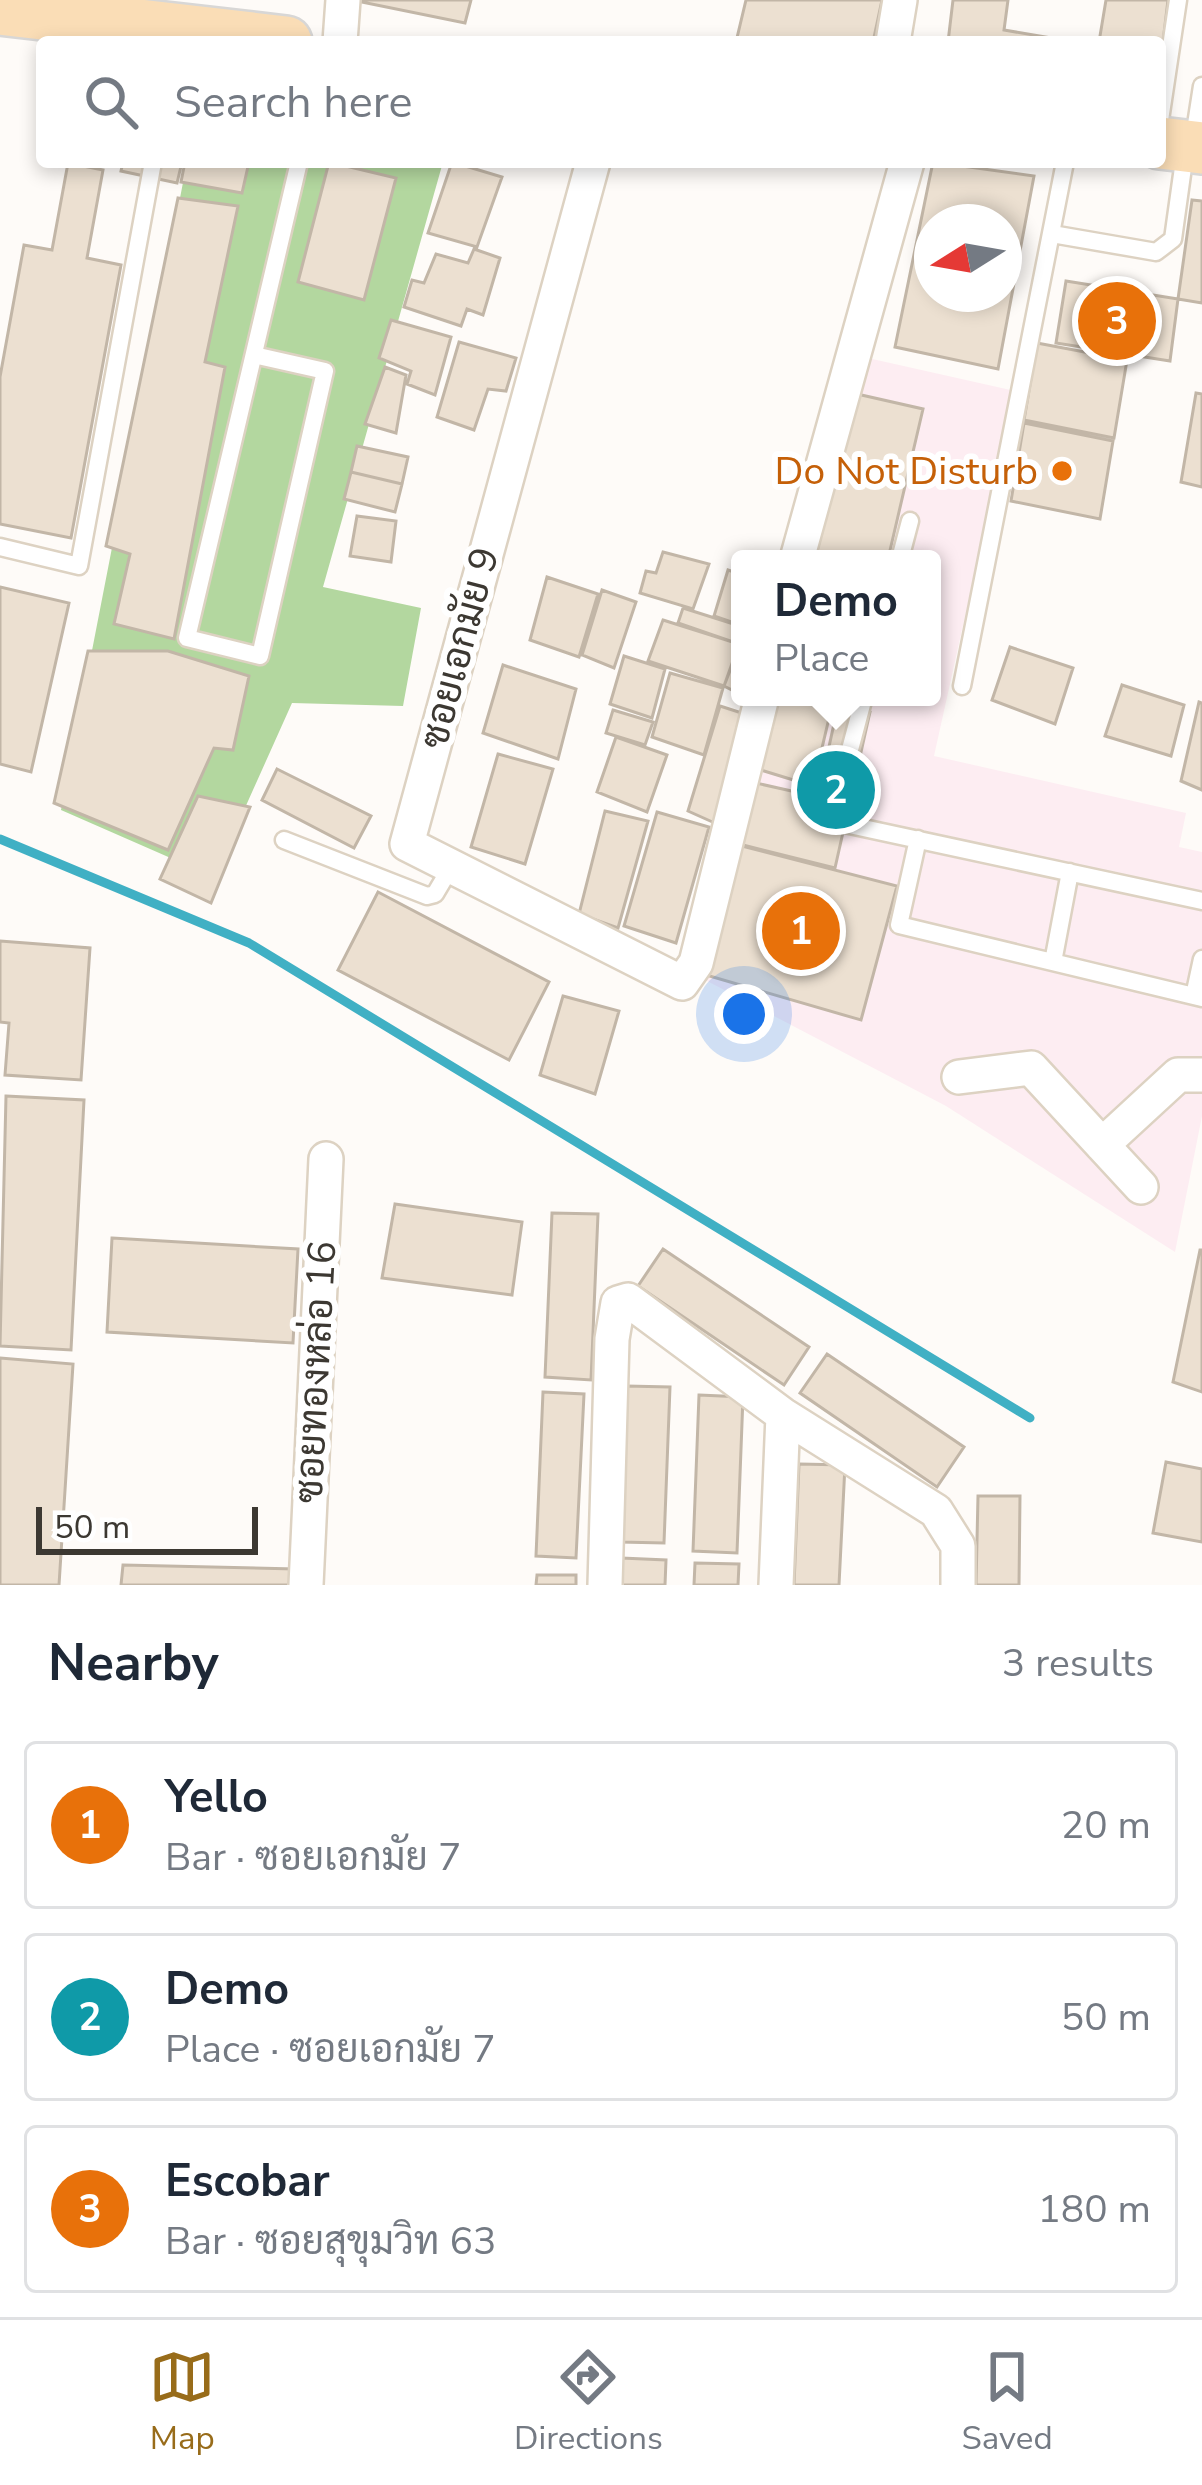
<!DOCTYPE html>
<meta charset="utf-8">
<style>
body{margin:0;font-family:"Nunito Sans",Sarabun,sans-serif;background:#f6f6f7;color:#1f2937}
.compass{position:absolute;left:914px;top:204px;width:108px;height:108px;border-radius:50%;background:#fff;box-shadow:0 6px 18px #0003;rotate:259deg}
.scale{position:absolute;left:36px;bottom:30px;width:222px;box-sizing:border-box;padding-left:12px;border:6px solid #3c3832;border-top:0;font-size:33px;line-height:42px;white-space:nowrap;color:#3c3832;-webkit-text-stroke:9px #fff;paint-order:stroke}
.you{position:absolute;left:744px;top:1014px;width:42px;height:42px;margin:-30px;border:9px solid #fff;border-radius:50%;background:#1a73e8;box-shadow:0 0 0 18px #1a73e833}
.badge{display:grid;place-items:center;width:78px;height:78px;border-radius:50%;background:#986c1a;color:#fff;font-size:39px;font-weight:700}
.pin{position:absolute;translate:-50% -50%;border:6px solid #fff;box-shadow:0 3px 12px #0006}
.popup{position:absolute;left:731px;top:550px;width:210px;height:156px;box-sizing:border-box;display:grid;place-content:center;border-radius:12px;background:#fff;filter:drop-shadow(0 3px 9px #0005);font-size:39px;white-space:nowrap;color:#747a83}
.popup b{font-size:45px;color:#1f2937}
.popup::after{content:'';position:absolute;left:50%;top:100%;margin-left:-24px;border:24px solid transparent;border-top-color:#fff}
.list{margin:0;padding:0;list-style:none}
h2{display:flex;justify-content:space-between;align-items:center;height:156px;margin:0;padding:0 48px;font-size:51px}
h2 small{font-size:39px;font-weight:400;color:#747a83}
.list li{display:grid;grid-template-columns:78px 1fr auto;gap:36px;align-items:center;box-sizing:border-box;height:168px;margin:0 24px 24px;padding:0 24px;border:3px solid #e0e1e3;border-radius:12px}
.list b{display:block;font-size:45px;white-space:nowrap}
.list p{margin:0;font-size:39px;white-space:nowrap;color:#747a83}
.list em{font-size:39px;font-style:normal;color:#747a83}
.icon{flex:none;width:66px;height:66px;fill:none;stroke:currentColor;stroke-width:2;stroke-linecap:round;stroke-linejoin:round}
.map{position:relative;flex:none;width:1202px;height:1585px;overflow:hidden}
.search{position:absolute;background:#fff;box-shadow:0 6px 18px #0003;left:36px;right:36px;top:36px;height:132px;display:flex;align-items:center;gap:30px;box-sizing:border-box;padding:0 42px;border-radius:12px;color:#747a83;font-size:45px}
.sheet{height:732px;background:#fff}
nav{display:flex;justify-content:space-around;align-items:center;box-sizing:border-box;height:168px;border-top:3px solid #e0e1e3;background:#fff;font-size:33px;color:#747a83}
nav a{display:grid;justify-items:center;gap:6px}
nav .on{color:#986c1a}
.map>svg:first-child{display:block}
.commercial{fill:#fdedf2}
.green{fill:#b3d79f}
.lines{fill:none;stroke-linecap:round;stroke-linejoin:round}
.stream{stroke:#40b0c4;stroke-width:9}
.building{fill:#ece0d1;stroke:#c2b6a7;stroke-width:3;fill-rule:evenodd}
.service-casing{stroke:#ddd2c2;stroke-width:21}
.minor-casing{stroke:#ddd2c2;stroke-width:38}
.primary-casing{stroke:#d8d7d6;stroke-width:56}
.service{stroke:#fff;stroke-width:16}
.minor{stroke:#fff;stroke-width:33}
.primary{stroke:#faddb6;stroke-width:51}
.food-dot{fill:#e8710a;stroke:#fff;stroke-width:4.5}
.labels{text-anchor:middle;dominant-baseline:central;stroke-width:12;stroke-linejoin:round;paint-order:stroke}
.food-label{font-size:39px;fill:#c56008;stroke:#fff;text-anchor:end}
.street-label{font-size:39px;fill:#3c3832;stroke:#fff}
</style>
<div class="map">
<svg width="1202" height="1585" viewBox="0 0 1202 1585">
<rect width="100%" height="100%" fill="#fefbf8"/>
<!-- commercial -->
<path class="commercial" d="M859 356 1015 391 934 756 1186 813 1179 847 1202 852V1116L1175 1252 946 1106 686 970 763 697H932V559H802Z"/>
<!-- green -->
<path class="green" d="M187 162H443L323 587 421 608 403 706 292 703 214 877 61 810Z"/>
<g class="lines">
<!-- stream -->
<path class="stream" d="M0 839 249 943 1030 1418"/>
</g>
<!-- building -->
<path class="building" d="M352 0H471L465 23Z
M746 0H882L873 42H736Z
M953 0H1008L1004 30 1075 42H948Z
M1106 0H1168L1160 67V42H1099Z
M123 162H182L177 183 121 171Z
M185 162H249L242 193 181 182Z
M329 162 396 178 364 300 298 282Z
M452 162 502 177 477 247 428 233Z
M933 162 1034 176 998 369 895 347ZM932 222H1004V294H932Z
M68 163 103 170 87 258 121 265 71 538 0 524V377L24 245 52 250Z
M178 198 238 206 205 362 225 367 174 639 114 624 130 554 106 546Z
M1192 200 1202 201V303L1178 299Z
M474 249 500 258 483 315 467 309 461 326 404 307 412 280 424 283 436 254 468 263Z
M1066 281 1178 299 1170 361 1056 343Z
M391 320 451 337 435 395 407 384 411 371 379 358Z
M459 342 516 358 506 391 488 389 474 430 437 417Z
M1037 343 1127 360 1114 438 1024 420Z
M385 367 406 375 396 433 365 424Z
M1196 393 1202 394V487L1181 482Z
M857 394 923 409 888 559H815Z
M1024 423 1113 441 1100 519 1011 501Z
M357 446 408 457 402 484 351 472Z
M351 472 402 484 395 512 344 499Z
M357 516 396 521 391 562 350 556Z
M663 552 709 564 693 609 640 593 646 571 656 573Z
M728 570 740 574V625L714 616Z
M547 577 598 594 579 657 530 640Z
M0 587 69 603 31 772 0 764Z
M602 590 636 602 614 668 582 655Z
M683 608 740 626 736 643 678 623Z
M663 620 739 644 724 686 648 661Z
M1010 647 1073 668 1055 724 992 700Z
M738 650 740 651V694L724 686Z
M88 651H168L249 676 233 750 214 748 168 850 54 803Z
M624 656 665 669 652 718 610 704Z
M503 665 576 689 558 759 483 733Z
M670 673 723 688 704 755 652 737Z
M1122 685 1184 705 1171 756 1105 736Z
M778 697H834L813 786 761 770Z
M839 701 870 712 835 868 739 844 756 783 818 797Z
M1199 702 1202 703V790L1181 781Z
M720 706 748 715 717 824 688 811Z
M613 710 653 722 645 745 606 733Z
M616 737 667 755 647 812 597 792Z
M498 754 553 769 525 864 471 847Z
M277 769 371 816 354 848 262 800Z
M198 796 250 807 211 903 160 879Z
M605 811 648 821 618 928 579 914Z
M657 812 709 827 676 943 624 926Z
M738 845 897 886 861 1020 706 975Z
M378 892 549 982 509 1060 338 970Z
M0 941 90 948 81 1080 5 1075 9 1023 0 1022Z
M563 996 619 1011 595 1094 540 1075Z
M6 1096 84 1100 71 1350 0 1346Z
M395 1204 522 1222 512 1295 382 1278Z
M552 1213 598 1214 591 1380 545 1377Z
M112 1238 298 1249 293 1343 107 1332Z
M663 1249 809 1347 784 1385 638 1286Z
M1200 1250H1202V1392L1173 1382Z
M827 1354 964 1447 937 1487 800 1393Z
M0 1358 73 1364 59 1585H0Z
M626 1386 670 1387 664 1543 620 1542Z
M543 1392 584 1394 576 1558 536 1556Z
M699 1395 743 1397 737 1553 693 1551Z
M1166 1462 1202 1469V1542L1153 1533Z
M799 1464 845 1465 839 1585H794Z
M978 1496H1020L1019 1585H976Z
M621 1558 666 1560 665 1585H620Z
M695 1563 739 1564 738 1585H694Z
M123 1565 295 1569V1585H121Z
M537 1575H576V1585H536Z"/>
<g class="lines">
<defs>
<path id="service" d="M1160 120 1178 0
M1193 144 1202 86
M1052 234 1156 252 1173 239 1185 153
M254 355 325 371 260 656 187 638 299 162
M0 547 79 566 153 162
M900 559 910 521
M962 686 1065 162
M864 697 831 821 1202 901
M918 839 899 925 1202 998
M284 840 427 896 435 894 451 867
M1053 962 1070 872
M1194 996 1202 959"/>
<path id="minor" d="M340 42 343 0
M893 42 900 0
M593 162 407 844 682 983 696 963 762 697
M797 559 907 162
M959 1077 1031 1068 1141 1187
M1102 1145 1178 1075H1202
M306 1585 326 1159
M605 1585 612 1339 618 1303 628 1300 783 1415 936 1511 958 1546V1585
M776 1585 783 1415"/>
<path id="primary" d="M0 9 286 42
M1160 143 1202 148"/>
</defs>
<!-- service casing -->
<use href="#service" class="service-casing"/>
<!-- minor casing -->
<use href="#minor" class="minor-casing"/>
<!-- primary casing -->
<use href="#primary" class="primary-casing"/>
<!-- service -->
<use href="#service" class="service"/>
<!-- minor -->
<use href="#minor" class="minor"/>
<!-- primary -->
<use href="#primary" class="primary"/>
</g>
<!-- markers -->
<circle class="food-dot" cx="1062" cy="471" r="12"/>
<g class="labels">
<!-- food labels -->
<g class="food-label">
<text x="1038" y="471">Do Not Disturb</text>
</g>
<!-- street labels -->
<g class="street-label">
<text transform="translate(460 648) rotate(-75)">ซอยเอกมัย 9</text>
<text transform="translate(316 1372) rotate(-87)">ซอยทองหล่อ 16</text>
</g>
</g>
</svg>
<svg class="compass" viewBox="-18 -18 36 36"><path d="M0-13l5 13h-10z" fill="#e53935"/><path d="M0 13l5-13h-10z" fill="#747a83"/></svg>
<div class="scale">50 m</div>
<div class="you"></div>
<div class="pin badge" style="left:801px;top:931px;background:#e8710a">1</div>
<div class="pin badge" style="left:836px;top:790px;background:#0f9aa8">2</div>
<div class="popup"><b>Demo</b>Place</div>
<div class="pin badge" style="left:1117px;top:321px;background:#e8710a">3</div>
<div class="search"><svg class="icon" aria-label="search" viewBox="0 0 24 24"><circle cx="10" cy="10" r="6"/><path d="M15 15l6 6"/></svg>Search here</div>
</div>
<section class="sheet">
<h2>Nearby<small>3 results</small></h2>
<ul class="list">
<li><span class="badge" style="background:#e8710a">1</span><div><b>Yello</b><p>Bar · ซอยเอกมัย 7</p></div><em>20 m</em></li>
<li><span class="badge" style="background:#0f9aa8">2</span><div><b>Demo</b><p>Place · ซอยเอกมัย 7</p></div><em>50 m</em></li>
<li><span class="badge" style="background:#e8710a">3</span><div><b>Escobar</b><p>Bar · ซอยสุขุมวิท 63</p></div><em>180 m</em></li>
</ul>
</section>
<nav>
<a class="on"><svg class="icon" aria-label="map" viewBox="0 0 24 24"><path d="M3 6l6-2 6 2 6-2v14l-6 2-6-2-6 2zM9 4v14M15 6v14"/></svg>Map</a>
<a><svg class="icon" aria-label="directions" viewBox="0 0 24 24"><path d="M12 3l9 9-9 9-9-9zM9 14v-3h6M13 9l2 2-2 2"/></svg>Directions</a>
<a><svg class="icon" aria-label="saved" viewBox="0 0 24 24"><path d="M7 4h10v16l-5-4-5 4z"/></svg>Saved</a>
</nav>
